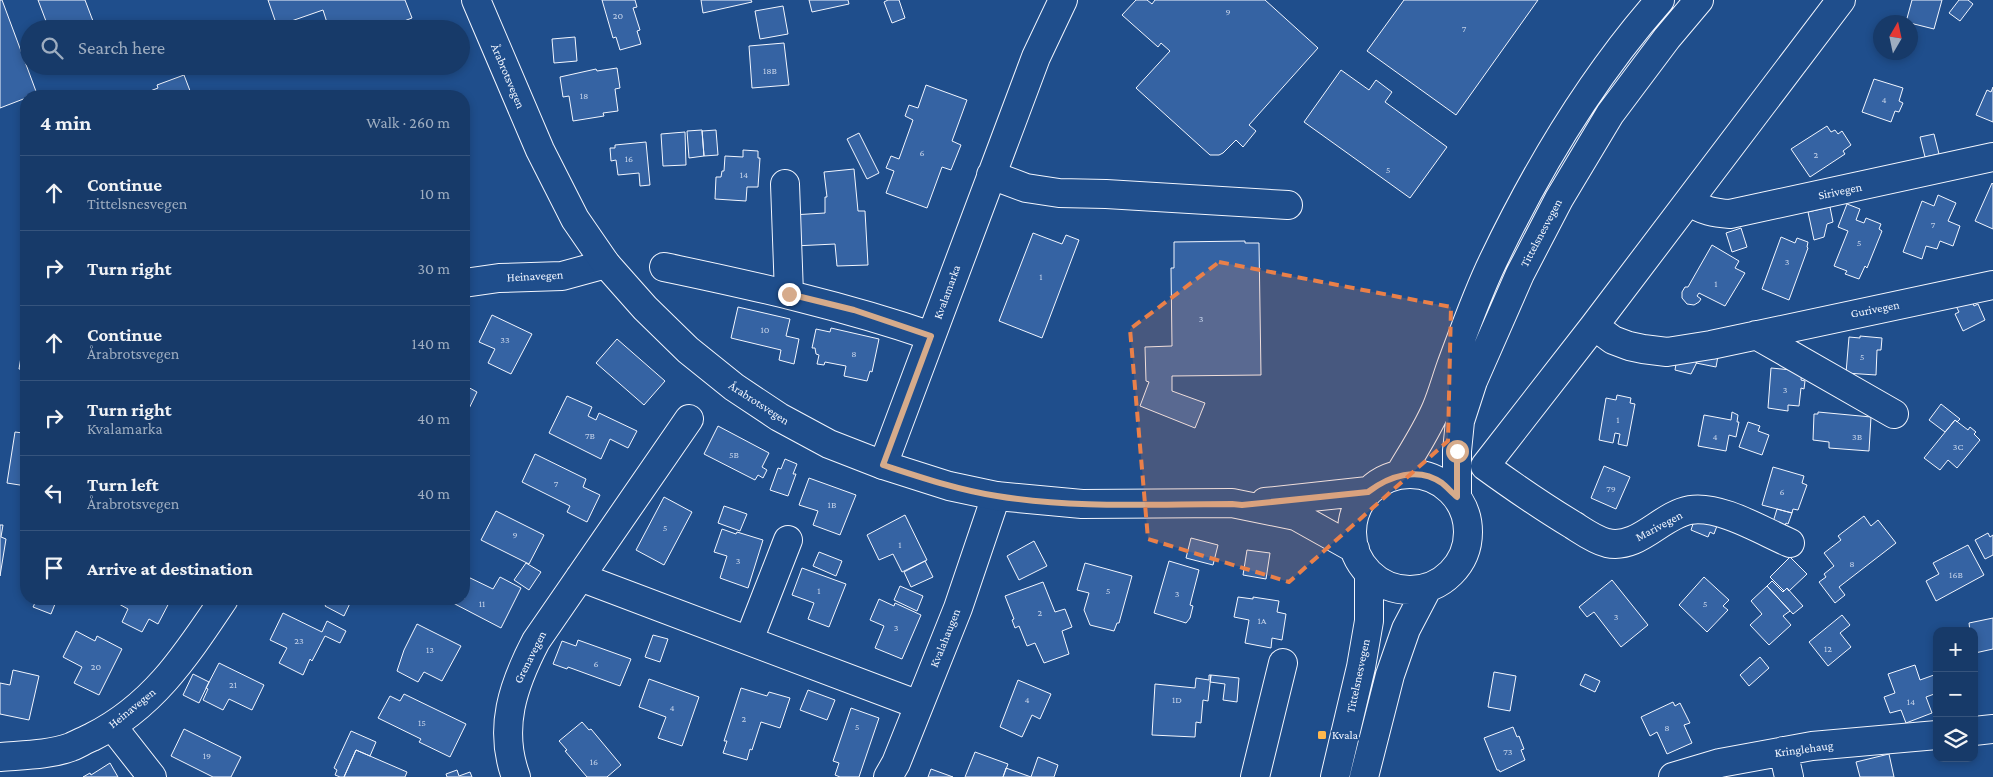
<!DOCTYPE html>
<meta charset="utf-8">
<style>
body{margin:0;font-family:"Crimson Pro",serif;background:#244571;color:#f1f3f6}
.controls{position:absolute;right:15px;bottom:15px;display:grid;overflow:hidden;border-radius:10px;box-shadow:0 2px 8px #0003}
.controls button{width:45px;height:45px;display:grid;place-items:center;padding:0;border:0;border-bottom:1px solid #36547d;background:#173a69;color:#f1f3f6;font:25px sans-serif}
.compass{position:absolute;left:1873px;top:15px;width:45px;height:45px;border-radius:50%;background:#173a69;box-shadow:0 2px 8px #0003;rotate:9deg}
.stop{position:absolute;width:15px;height:15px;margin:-11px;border:4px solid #d6ab8b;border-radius:50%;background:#fff}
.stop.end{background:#d6ab8b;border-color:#fff;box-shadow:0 1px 5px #0008}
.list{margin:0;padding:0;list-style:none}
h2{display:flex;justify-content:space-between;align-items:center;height:65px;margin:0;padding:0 20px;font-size:21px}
h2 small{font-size:16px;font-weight:400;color:#9eadc0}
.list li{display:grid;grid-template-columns:32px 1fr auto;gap:15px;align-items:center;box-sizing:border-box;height:75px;padding:0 20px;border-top:1px solid #36547d}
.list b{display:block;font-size:19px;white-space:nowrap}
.list p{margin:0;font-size:16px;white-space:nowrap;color:#9eadc0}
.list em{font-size:16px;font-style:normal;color:#9eadc0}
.icon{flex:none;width:28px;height:28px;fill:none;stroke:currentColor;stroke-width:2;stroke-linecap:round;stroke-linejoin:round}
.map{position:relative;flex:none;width:1993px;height:777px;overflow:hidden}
.search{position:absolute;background:#173a69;box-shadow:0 2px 8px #0003;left:20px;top:20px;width:450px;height:55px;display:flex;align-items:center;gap:12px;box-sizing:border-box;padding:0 18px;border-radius:28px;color:#9eadc0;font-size:19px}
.panel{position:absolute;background:#173a69;box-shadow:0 2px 8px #0003;left:20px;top:90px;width:450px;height:515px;border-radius:20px}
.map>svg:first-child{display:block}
.building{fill:#3563a3;stroke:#f2f6ff}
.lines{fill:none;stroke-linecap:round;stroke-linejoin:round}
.minor-casing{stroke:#f2f6ff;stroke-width:30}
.major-casing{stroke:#f2f6ff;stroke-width:30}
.minor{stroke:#1f4e8c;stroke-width:28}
.major{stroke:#1f4e8c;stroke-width:28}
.route{stroke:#d6ab8b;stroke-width:6}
.marked{fill:#ea8049;fill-opacity:0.2;stroke:#ea8049;stroke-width:4;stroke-dasharray:10 6;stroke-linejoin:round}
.poi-dot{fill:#ffb74d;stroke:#1f4e8c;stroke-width:2}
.labels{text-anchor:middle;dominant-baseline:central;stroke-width:4;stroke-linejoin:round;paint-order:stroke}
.number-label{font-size:10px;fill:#c3d1e8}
.street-label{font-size:12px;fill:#f2f6ff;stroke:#1f4e8c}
.poi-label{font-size:12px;fill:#f2f6ff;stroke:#1f4e8c;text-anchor:start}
</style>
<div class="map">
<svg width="1993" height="777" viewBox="0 0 1993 777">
<rect width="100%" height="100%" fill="#1f4e8c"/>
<!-- building -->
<path class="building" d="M0 0H2L37 94 26 96V98L0 108Z
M38 0H85L96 29H49Z
M268 0H405L412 18 383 29H329L323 10 277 26Z
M602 0H635L637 7 633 8 640 30 637 31 641 44 620 50 616 37 613 38Z
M701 0H751L752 2 703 13Z
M809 0H848L849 4 812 12Z
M888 0H899L905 18 892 23 884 2Z
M1136 0H1147L1152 4 1155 0H1265L1318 48 1249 125 1256 131 1243 147 1236 140 1223 153 1219 155H1210L1136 88 1170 51 1161 43 1158 47 1122 15Z
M1404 0H1538L1456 115 1367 51Z
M1912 0H1942L1934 29 1906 22Z
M1959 0H1968L1973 4 1960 21 1949 13Z
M783 6 788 34 760 39 755 11Z
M575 37 577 61 554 63 552 39Z
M784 43 789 85 752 88 749 46Z
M617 68 620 88 615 89 618 111 603 113 604 116 573 121 569 96 563 97 560 77 596 69 597 71Z
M1341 70 1369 90 1376 80 1392 92 1385 102 1447 147 1410 198 1304 122Z
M184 75 192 96H137L158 88 157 85Z
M1874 79 1903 88 1899 101 1903 103 1899 112 1895 111 1891 122 1862 112Z
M926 85 967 100 952 141 961 145 951 170 942 167 927 208 886 193 894 171 886 168 891 156 899 159 913 120 905 116 909 105 918 108Z
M1993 87V122L1976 115 1987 90 1991 92Z
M1827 126 1831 132 1835 130 1838 134 1842 131 1851 145 1843 151 1845 154 1810 177 1791 149Z
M702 130 704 156 689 158 687 131Z
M716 130 718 155 704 156 702 131Z
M685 132 686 165 663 166 661 134Z
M859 133 879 173 867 179 847 139Z
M1934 134 1939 154 1925 157 1920 137Z
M646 142 650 185 640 186 639 173 618 175 616 160 611 161 610 148H615V145Z
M743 150 758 151V158H760L758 187H747L746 201 715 199 716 177H721L722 171H724L725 156 743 157Z
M854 169 858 211H865L868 265 837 266 835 244 794 246 792 215 825 213V197H827L824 172Z
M1992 183 1993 184V229L1975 221Z
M1938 195 1956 203 1948 221 1960 226 1953 246 1940 241 1937 249 1926 246 1922 259 1903 252 1922 201 1934 206Z
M1847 204 1860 209 1856 220 1864 223 1866 218 1881 224 1879 229 1882 231 1867 268 1865 266 1859 279 1845 274 1847 271 1834 266 1848 231 1838 227Z
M1830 207 1833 222 1827 224 1824 237 1814 240 1808 212Z
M1741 228 1747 247 1732 252 1726 233Z
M1033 233 1062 244 1066 235 1079 240 1042 338 999 321Z
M1781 237 1795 243 1797 238 1808 242 1807 247 1808 248 1789 300 1762 289Z
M1245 241V243H1259L1261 375 1172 376V391L1205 403 1195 428 1140 406 1149 382 1146 381 1145 347 1172 346 1171 268H1174V242Z
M1712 245 1739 261 1735 268 1745 273 1725 306 1699 293 1697 296 1701 299 1699 302 1694 305 1687 304 1682 298V292L1685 287H1688Z
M1970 297 1974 306 1978 304 1985 320 1963 331 1955 314 1959 312 1955 304Z
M738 307 790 319 786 336 799 339 794 364 779 360 781 350 731 338Z
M492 315 532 334 511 374 488 363 495 349 479 342Z
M831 328 879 339 872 372 870 371 867 381 844 376 846 366 825 362 824 365 817 364 819 355 816 354 815 348H812L816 329 830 332Z
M1860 336 1882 338 1881 350H1877L1876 375 1846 373 1849 337 1860 338Z
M24 339 26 340V394L22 393 26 370 19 369Z
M617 339 665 381 644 405 596 363Z
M1699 352 1718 356 1716 367 1696 363Z
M1677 358 1697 362 1691 374 1675 370Z
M1771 368 1802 371 1801 380 1805 381 1804 389 1801 388 1799 406 1788 405V411L1768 408Z
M464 385 477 392 464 419Z
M1617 395 1631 398 1630 403 1635 404 1627 446 1618 444 1620 434 1615 433 1613 443 1599 440 1606 398 1616 400Z
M567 396 592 407 588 416 596 420 599 413 637 431 628 448 610 439 601 459 549 433Z
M1941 404 1960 419 1957 422 1955 420 1945 432 1929 420Z
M1732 412 1738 415 1737 422H1739L1736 437 1729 435 1726 451 1698 446 1704 415 1731 420Z
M1818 412 1871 417 1869 451 1829 448V442L1813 440 1814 414H1818Z
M25 419H26V486L7 483 15 432 23 433Z
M1955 420 1968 430 1970 427 1976 432 1974 434 1980 440 1957 468 1948 460 1940 470 1924 458Z
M1748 422 1760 426 1758 431 1769 435 1762 455 1739 447Z
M718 426 769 453 762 467 767 470 763 478 758 475 755 480 704 454Z
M535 454 586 479 583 487 600 495 587 522 567 512 570 506 522 482Z
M785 459 797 464 793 474H796L788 496 770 490 778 468 781 469Z
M1604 466 1630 477 1616 509 1591 498Z
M1773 467 1804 476 1802 483 1807 485 1798 510 1793 509 1792 513 1762 505Z
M809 478 856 495 840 535 813 525 818 511 799 505Z
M664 497 692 512 664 565 636 550Z
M724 506 747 514 740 531 718 523Z
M1777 509 1792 513 1788 524 1786 523 1785 526 1773 522Z
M496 511 544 535 529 564 481 540Z
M905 515 927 560 902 572 893 554 879 560 867 535Z
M1864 516 1871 526 1878 520 1896 543 1839 587 1845 595 1835 603 1819 582 1826 577 1824 574 1834 566 1824 553 1841 540 1838 536Z
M1694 521 1718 523 1714 534 1710 532 1708 537 1691 530Z
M0 525H3L1 537 6 539 0 576Z
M722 529 736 534 737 532 763 540 748 588 720 578 727 556 714 552Z
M1988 533 1990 537 1993 535V555L1985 559 1975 540Z
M1191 538 1218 545 1213 565 1186 558Z
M1034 541 1047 566 1019 580 1007 556Z
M1968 545 1984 575 1936 601 1926 581 1939 574 1933 563Z
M1247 550 1270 553 1266 579 1243 575Z
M819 552 842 561 836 576 813 566Z
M1790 557 1807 574 1789 591 1787 588 1784 591 1770 577Z
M925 561 933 577 911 587 904 572Z
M1169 561 1199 570 1190 605 1193 606 1190 618 1186 623 1154 613Z
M526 563 541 572 529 590 514 580Z
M1085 563 1132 576 1119 623H1117L1114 631 1090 625 1084 610 1089 593 1077 590Z
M802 568 846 584 829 627 808 619 814 603 792 595Z
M466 576 493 589 500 577 521 588 501 628 453 603 455 599H464V581Z
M1704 577 1729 600 1723 606 1728 610 1707 632 1679 605Z
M1612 580 1648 625 1621 647 1594 612 1587 617 1579 607Z
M1772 581 1783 592 1787 588 1803 606 1793 614 1767 586Z
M1043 582 1055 612 1065 609 1072 627 1062 631 1069 654 1044 663 1035 643 1027 646 1019 626 1015 628 1012 620 1014 619 1005 596Z
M900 586 923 596 917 611 894 600Z
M1767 586 1790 611 1783 616 1791 625 1769 645 1750 625 1762 614 1751 601Z
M1238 597 1253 599V597L1279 601 1277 612 1286 614 1282 640 1272 638 1271 648 1245 643 1249 620 1234 617Z
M37 599H57L51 614 33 607Z
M110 599H171L158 624 149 619 142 632 122 622 128 609Z
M329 599H352L344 616 325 606Z
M879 599 894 606 895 603 921 615 902 659 875 648 884 626 870 620Z
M283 613 322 632 327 621 346 631 340 643 325 636 312 661 310 659 303 675 279 663 287 648 270 640Z
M1842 615 1850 625 1840 633 1851 647 1828 666 1809 642Z
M1993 618V649L1975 653 1974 631H1970L1969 623Z
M417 624 461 646 442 681 424 672 418 682 397 671 404 650Z
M76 631 95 641 97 636 122 649 99 695 74 683 82 667 63 657Z
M653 635 668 639 660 662 645 657Z
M578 640 631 659 620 686 568 667 567 669 553 664 562 641 576 646Z
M1760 657 1769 668 1749 686 1740 675Z
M219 663 264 685 252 710 229 699 223 710 203 700 208 689 206 688Z
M1915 665 1920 680 1934 675 1937 683V693L1926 697 1932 713 1906 723 1901 710 1890 713 1884 697 1895 693 1888 674Z
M13 670 39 676 29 720 0 714V683L10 685Z
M1494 672 1516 676 1510 711 1488 707Z
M193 674 209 682 199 703 183 695Z
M1585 674 1600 681 1595 692 1580 685Z
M1209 675H1211L1208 701 1203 700 1201 723 1196 722 1195 737 1152 735 1155 684 1195 688 1196 678 1209 680Z
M1211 675 1239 678 1237 702 1223 700 1225 684 1210 682Z
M649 679 699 697 682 746 658 738 666 717 639 707Z
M1018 680 1051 694 1040 719 1032 715 1022 737 1000 727Z
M741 688 767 696 769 692 790 698 780 728 761 722 752 750 750 749 747 760 723 753 727 741H724Z
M808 690 835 700 827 720 800 710Z
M404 694 466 724 450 757 419 742 421 739 378 718 390 696 400 701Z
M1673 702 1675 706 1680 703 1690 723 1684 725 1692 743 1667 754 1657 732 1650 736 1641 717Z
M851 708 879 718 859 777H840L835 775 839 763 833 761Z
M582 722 589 730 591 729 621 765 607 777H587L565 751 567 750 559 741Z
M1513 727 1517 737 1519 736 1524 749 1521 750 1525 760 1500 772 1499 770H1497L1484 738Z
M184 729 241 757 231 777H213L171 756Z
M351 731 376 742 370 756 356 750 344 777H340L335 775 337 770 334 768Z
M356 750 407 772 405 777H344Z
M975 752 1008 764 1003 777H965Z
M1889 754 1894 777H1860L1856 762Z
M1038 757 1058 765 1054 777H1031Z
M110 763 118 777H83L90 773 91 775Z
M1006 768 1031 777H1003Z
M931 769 953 777H928Z
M457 770 459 776 470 772 472 777H447L446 774Z"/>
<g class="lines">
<defs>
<path id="minor" d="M991 175 1026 188 1059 193 1106 194 1288 205
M785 184 789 294
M1689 201C1703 211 1714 213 1730 214L1993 157
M664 267C755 286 844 306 931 336
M464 283 499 278 562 276 606 264
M1594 326 1613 340 1629 346 1643 349 1667 352 1711 345 1993 285
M1756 335 1894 414
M883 465 1036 57 1063 0
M1790 543C1762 531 1720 505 1690 510 1661 515 1639 550 1607 543 1595 540 1584 532 1573 525 1543 507 1514 487 1485 466L1594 326 1841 0
M580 577 919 705
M749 640 788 540
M112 726 152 777
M1974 731 1993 729
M1783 751 1789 777
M0 757C24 755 49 755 71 747 78 744 85 740 92 737 154 706 187 654 224 599
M516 777C498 728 513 685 536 641L689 419
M888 777 896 763 958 608 996 496
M1255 777 1283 663
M1673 777 1720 763 1812 746 1937 735"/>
<path id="major" d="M476 0 540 150 575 219 606 264 645 308 688 350 734 387 779 417 829 444 883 465 949 486 996 496 1082 504 1232 503 1296 516 1355 549
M1352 532a58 58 0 1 1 116 0a58 58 0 1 1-116 0Z
M1399 475C1412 453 1426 432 1436 409 1442 395 1446 380 1451 366 1464 331 1477 294 1493 261 1537 169 1593 76 1660 0
M1457 497V451L1460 421 1473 381 1520 274 1559 199 1610 114 1667 38 1699 0
M1265 502 1368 491
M1335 777 1361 667 1369 621V573
M1364 777 1390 675 1406 629 1428 587"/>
</defs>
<!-- minor casing -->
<use href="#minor" class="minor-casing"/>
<!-- major casing -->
<use href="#major" class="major-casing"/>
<!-- minor -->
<use href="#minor" class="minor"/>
<!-- major -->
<use href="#major" class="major"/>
</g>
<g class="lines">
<!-- route -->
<path class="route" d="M789 294 854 310 931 336 883 465C920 477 958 490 997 496 1074 509 1154 504 1232 504L1242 505 1368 492C1389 476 1418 466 1442 483 1447 487 1452 493 1457 497V451"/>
</g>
<!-- marked area -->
<path class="marked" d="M1219 262 1451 307 1448 441 1289 582 1148 539 1130 329Z"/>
<!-- markers -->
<rect class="poi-dot" x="1317" y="730" width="10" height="10" rx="2.5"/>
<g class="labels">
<!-- number labels -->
<g class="number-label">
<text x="1228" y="11">9</text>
<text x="618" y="15">20</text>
<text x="1464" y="28">7</text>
<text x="770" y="70">18B</text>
<text x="584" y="95">18</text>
<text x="1884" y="99">4</text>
<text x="922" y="152">6</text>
<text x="1816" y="154">2</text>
<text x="629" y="158">16</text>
<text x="1388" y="169">5</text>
<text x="744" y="174">14</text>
<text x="1933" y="224">7</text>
<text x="1859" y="242">5</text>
<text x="1787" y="261">3</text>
<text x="1041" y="276">1</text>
<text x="1716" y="283">1</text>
<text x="1201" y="318">3</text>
<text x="765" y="329">10</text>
<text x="505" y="339">33</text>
<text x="854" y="353">8</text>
<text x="1862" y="356">5</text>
<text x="1785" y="389">3</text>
<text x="1618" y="419">1</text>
<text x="590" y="435">7B</text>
<text x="1715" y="436">4</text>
<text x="1857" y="436">3B</text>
<text x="1958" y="446">3C</text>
<text x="734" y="454">5B</text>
<text x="556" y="483">7</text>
<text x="1611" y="488">79</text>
<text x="1782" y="491">6</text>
<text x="832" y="504">1B</text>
<text x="665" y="527">5</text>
<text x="515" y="534">9</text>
<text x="900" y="544">1</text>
<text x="738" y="560">3</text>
<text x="1852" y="563">8</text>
<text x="1956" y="574">16B</text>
<text x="819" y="590">1</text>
<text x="1108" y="590">5</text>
<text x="1177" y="593">3</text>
<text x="482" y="603">11</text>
<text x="1705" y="603">5</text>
<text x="1040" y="612">2</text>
<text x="1616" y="616">3</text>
<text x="1262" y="620">1A</text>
<text x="896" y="627">3</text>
<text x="299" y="640">23</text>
<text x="1828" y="648">12</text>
<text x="430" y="649">13</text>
<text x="596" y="663">6</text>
<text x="96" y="666">20</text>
<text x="233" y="684">21</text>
<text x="1027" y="699">4</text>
<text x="1177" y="699">1D</text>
<text x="1911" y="701">14</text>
<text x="672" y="707">4</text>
<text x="744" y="718">2</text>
<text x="422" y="722">15</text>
<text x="857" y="726">5</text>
<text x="1667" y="727">8</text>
<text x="1508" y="751">73</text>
<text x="207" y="755">19</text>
<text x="594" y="761">16</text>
</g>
<!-- street labels -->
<g class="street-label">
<text transform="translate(508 76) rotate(67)">Årabrotsvegen</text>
<text transform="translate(1840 191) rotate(-12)">Sirivegen</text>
<text transform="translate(1541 233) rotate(-62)">Tittelsnesvegen</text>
<text transform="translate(535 276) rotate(-3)">Heinavegen</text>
<text transform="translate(947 292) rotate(-70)">Kvalamarka</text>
<text transform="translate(1875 309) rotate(-11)">Gurivegen</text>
<text transform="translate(759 403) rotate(33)">Årabrotsvegen</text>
<text transform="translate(1659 526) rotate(-28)">Marivegen</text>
<text transform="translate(945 638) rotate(-68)">Kvalahaugen</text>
<text transform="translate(530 657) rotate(-63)">Grenavegen</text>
<text transform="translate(1358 676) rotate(-78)">Tittelsnesvegen</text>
<text transform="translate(132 708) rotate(-39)">Heinavegen</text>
<text transform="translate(1804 749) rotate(-8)">Kringlehaug</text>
</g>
<!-- poi labels -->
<g class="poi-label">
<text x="1332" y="735">Kvala</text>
</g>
</g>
</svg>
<div class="controls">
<button>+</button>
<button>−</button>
<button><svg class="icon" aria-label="layers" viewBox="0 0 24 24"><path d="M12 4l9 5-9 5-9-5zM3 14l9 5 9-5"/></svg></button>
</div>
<svg class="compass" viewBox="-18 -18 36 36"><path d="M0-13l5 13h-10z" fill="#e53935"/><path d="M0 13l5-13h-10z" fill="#9eadc0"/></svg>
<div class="stop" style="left:1457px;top:451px"></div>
<div class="stop end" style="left:789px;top:294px"></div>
<div class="search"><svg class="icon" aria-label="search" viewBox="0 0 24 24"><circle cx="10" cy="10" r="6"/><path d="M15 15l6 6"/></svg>Search here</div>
<section class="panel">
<h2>4 min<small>Walk · 260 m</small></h2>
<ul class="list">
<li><svg class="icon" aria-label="ahead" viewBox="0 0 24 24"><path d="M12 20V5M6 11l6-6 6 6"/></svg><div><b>Continue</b><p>Tittelsnesvegen</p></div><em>10 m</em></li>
<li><svg class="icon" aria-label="right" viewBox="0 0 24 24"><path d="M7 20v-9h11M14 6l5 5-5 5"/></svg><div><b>Turn right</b></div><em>30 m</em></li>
<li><svg class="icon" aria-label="ahead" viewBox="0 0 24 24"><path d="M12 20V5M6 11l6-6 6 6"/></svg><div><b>Continue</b><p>Årabrotsvegen</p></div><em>140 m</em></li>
<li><svg class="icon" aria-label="right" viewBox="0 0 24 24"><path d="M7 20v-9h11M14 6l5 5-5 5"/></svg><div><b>Turn right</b><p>Kvalamarka</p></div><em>40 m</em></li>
<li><svg class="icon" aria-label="left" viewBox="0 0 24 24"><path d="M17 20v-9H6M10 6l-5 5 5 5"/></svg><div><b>Turn left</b><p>Årabrotsvegen</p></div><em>40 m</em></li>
<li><svg class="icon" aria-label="arrive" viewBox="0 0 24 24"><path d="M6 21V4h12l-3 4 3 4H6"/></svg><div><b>Arrive at destination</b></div></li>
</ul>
</section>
</div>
